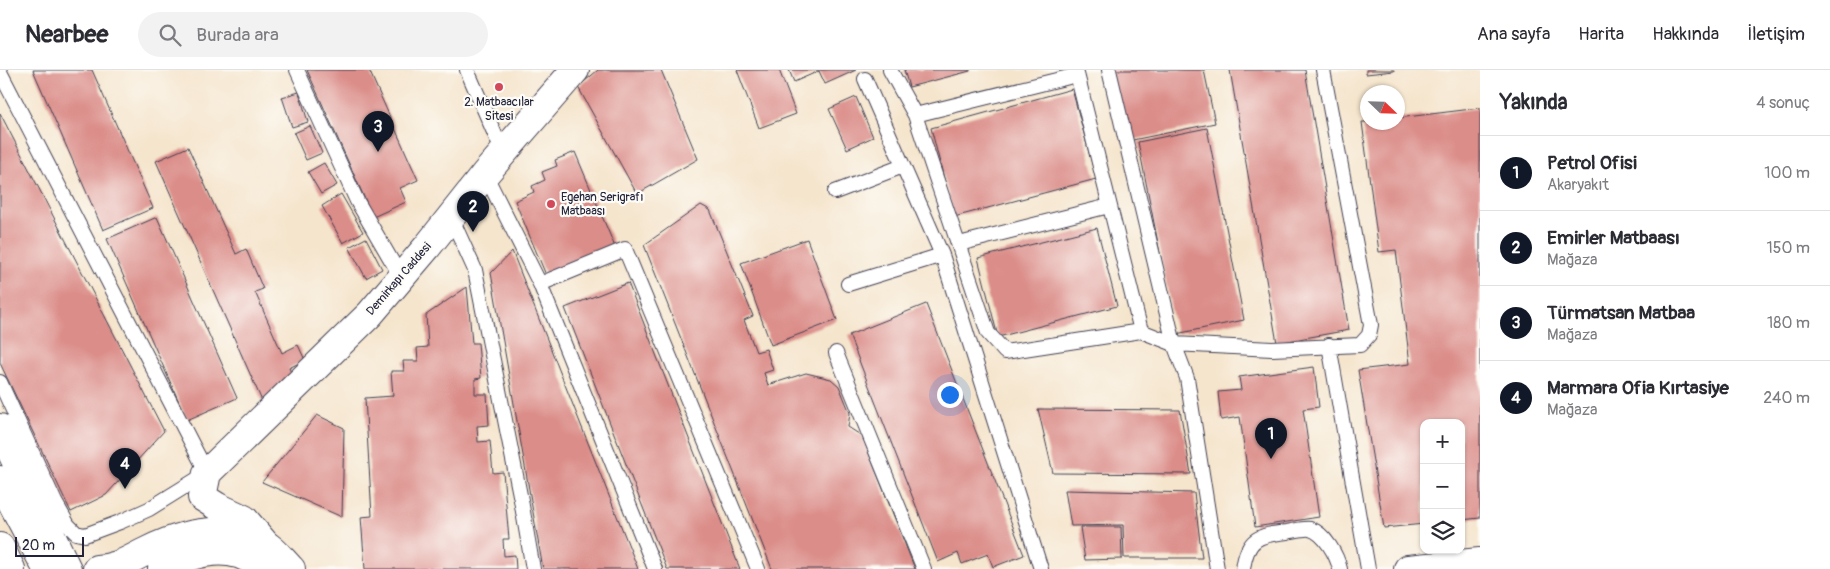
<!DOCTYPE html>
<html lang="tr">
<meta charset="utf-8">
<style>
body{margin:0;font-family:Pangolin,sans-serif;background:#f2f2f3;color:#2b2b33}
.controls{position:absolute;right:15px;bottom:15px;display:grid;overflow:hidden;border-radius:10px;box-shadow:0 1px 4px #0004}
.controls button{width:45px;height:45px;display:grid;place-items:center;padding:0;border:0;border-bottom:1px solid #e1e1e2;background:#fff;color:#2b2b33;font:25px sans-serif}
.compass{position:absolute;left:1360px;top:15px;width:45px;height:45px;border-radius:50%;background:#fff;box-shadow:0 1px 4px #0004;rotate:113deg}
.scale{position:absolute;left:15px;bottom:12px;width:69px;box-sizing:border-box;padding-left:5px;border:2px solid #22223b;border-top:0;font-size:14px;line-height:18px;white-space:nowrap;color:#22223b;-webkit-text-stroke:4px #fdfcf7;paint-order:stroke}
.you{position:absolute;left:949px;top:324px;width:18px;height:18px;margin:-12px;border:4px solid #fff;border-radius:50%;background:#1a73e8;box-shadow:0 0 0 8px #1a73e833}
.badge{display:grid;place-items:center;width:32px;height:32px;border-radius:50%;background:#111827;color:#fff;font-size:16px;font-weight:700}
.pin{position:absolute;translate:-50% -41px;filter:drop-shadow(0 1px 2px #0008)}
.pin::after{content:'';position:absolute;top:26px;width:18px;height:15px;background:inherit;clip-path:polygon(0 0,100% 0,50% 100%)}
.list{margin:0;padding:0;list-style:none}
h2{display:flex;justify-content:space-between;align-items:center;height:65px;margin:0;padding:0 20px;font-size:21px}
h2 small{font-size:16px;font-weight:400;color:#7c7c81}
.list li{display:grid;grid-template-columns:32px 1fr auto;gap:15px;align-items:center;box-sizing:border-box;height:75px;padding:0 20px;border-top:1px solid #e1e1e2}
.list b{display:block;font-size:19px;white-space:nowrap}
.list p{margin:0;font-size:16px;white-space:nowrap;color:#7c7c81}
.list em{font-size:16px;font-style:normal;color:#7c7c81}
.icon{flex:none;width:28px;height:28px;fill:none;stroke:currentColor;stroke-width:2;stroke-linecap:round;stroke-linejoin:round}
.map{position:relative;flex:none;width:1480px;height:499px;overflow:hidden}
header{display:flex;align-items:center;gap:30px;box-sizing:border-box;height:70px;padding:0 25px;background:#fff;border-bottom:1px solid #e1e1e2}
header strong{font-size:24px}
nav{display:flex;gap:28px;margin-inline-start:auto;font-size:18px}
.search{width:350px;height:45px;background:#f2f2f3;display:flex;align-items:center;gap:12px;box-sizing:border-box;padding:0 18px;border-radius:28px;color:#7c7c81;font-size:19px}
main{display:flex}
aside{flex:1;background:#fff}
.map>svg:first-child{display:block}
.building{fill:#db8d89}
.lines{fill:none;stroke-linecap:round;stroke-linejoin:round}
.lane-casing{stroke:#423f51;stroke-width:16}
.secondary-casing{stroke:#423f51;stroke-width:30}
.primary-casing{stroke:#423f51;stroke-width:30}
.lane{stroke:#fff;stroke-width:14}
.secondary{stroke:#fff;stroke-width:28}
.primary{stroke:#fff;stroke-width:28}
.poi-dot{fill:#d1495b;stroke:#fdfcf7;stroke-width:2}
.labels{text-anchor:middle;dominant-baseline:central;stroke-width:4.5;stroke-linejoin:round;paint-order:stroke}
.poi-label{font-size:12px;fill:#22223b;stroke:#fdfcf7}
.street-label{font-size:12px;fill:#22223b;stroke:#fdfcf7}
</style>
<header>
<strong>Nearbee</strong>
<div class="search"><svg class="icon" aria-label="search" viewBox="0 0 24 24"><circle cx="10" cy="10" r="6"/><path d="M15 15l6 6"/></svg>Burada ara</div>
<nav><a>Ana sayfa</a><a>Harita</a><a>Hakkında</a><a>İletişim</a></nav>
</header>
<main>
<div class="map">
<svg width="1480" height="499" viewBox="0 0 1480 499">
<rect width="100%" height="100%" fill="#fdfcf7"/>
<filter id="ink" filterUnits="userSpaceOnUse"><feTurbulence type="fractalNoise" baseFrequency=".02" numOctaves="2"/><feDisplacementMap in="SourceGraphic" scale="10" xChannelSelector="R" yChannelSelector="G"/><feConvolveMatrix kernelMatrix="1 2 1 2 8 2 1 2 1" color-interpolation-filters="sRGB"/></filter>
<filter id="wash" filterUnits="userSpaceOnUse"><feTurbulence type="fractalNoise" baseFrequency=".0096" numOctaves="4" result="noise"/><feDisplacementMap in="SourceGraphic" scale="20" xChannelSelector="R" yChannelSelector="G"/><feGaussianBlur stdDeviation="1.12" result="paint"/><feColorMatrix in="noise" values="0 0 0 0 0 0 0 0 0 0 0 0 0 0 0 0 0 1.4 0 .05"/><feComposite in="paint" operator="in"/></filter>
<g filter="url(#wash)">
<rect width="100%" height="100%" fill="#f5e5cd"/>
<g id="blocks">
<!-- building -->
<path class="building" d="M33 0H92L153 138 103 160Z
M307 0H369L418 110 400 118 406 132 373 147Z
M598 0H661L698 89 637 124 578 17Z
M737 0H779L796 44 759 58Z
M789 0H856L825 14 819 1 794 12Z
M904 0H970V1L909 17Z
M1109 0H1204L1215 53 1123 72Z
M1230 0H1305L1349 260 1277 273Z
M1366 0H1394V1L1366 4Z
M1072 19 1096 109 954 147 931 58Z
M299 22 308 52 292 57 282 27Z
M856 27 873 67 847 79 829 39Z
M1480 38V448L1461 450V353H1424V454L1384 458 1358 300 1410 294 1396 180 1379 182 1362 52H1398V48Z
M0 43 164 361 106 425 71 442 0 293Z
M310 56 322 83 306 90 294 63Z
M1207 58 1244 250 1176 264 1138 72Z
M188 77 236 184 246 179 263 219 255 222 282 283 298 275 305 290 289 298 295 311 262 331 156 91Z
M575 82 615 177 546 205 515 131 534 122 532 116 545 110 542 102 557 96 555 90Z
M324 93 337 115 321 124 308 102Z
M341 124 363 162 343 173 322 136Z
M701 135 710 140 753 246 744 250 756 282 766 279 773 300 764 303 768 315 806 303 831 309 839 316 850 343 848 357 862 366 915 499H772L644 175Z
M157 147 237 328 187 350 107 169Z
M1097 158 1117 236 998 267 978 188Z
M366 168 382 199 366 208 349 177Z
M807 169 837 250 771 275 741 193Z
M512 181 638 499H543L491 203Z
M628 213 740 499H667L565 238Z
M467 217 472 273H478L481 308 475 309V324H487L489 355 477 356 478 372 490 371 493 403 503 402 509 469H503L504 486 515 485 516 499H365L361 447 372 446 365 328 393 326 391 301H404L403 291H418L417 278 428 277 426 245Z
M926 234 1024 485 993 497 988 484 962 494 958 483 938 492 849 265Z
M1314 297 1319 337 1303 339 1319 447 1255 457 1240 347 1221 350 1218 322 1241 320 1239 307Z
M1038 339 1180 340 1191 404 1053 403Z
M317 345 344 358 342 447 262 412Z
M1065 420 1194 423 1202 488H1124L1123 455 1071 456Z
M1080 457H1121L1122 489 1085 490Z"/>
</g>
</g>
<g filter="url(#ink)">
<use href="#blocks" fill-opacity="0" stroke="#423f51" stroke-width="1"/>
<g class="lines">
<defs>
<path id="lane" d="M297 0 357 131 401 207
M467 0 503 83
M890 0 915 45 1077 5
M1076 0 1141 261
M1109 0 1174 274 1187 308 1217 499
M0 2 207 403 149 439 120 452 85 465 76 463 68 455 55 432 0 312
M865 9 942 185
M915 45 988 263 1005 282 1141 261 1174 274 1272 279 1360 275 1369 265 1371 255 1323 0
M485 104 540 214 655 499
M835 122 903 96
M451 147 475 200 521 430 533 499
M959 174 1109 136
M540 214 625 179 758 499
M848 214 942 185 1041 499
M1329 275 1368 499
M836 283 924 499
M1243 499C1247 468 1259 465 1287 462 1294 461 1304 458 1310 459 1325 463 1337 486 1340 499"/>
<path id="secondary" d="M266 475 244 449 218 437 202 427 207 403 370 244 427 177 485 104 575 0"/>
<path id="primary" d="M0 358 67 499
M0 410 47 499
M0 477 11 499
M97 499C120 497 128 490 147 481 185 462 227 453 266 475 275 480 283 491 291 499
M162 499C192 481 236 471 262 499
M1408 499 1480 492"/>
</defs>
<!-- lane casing -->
<use href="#lane" class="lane-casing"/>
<!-- secondary casing -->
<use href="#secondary" class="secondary-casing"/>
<!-- primary casing -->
<use href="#primary" class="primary-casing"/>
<!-- lane -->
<use href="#lane" class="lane"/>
<!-- secondary -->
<use href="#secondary" class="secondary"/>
<!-- primary -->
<use href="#primary" class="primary"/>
</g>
</g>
<!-- markers -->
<g class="poi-dot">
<circle cx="499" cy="17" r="5"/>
<circle cx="551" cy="134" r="5"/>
</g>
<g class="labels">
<!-- poi labels -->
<g class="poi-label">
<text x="499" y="32">2. Matbaacılar<tspan x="499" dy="14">Sitesi</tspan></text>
<text x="561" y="127" text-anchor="start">Egehan Serigrafı<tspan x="561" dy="14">Matbaası</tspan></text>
</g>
<!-- street labels -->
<g class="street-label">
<text transform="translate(399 209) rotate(-49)">Demirkapı Caddesi</text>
</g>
</g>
</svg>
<div class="controls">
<button>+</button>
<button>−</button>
<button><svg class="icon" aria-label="layers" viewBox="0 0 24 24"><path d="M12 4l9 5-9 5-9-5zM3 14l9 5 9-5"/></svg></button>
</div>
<svg class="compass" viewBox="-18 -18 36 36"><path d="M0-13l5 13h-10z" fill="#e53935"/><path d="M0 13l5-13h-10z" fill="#7c7c81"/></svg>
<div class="scale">20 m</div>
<div class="you"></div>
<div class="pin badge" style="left:1271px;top:389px">1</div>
<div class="pin badge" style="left:473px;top:162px">2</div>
<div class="pin badge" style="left:378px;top:82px">3</div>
<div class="pin badge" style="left:125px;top:419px">4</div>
</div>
<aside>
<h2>Yakında<small>4 sonuç</small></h2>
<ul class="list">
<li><span class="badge">1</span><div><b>Petrol Ofisi</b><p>Akaryakıt</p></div><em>100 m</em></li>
<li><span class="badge">2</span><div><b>Emirler Matbaası</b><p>Mağaza</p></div><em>150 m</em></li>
<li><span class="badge">3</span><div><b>Türmatsan Matbaa</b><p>Mağaza</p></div><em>180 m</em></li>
<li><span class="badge">4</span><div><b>Marmara Ofia Kırtasiye</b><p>Mağaza</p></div><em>240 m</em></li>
</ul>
</aside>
</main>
